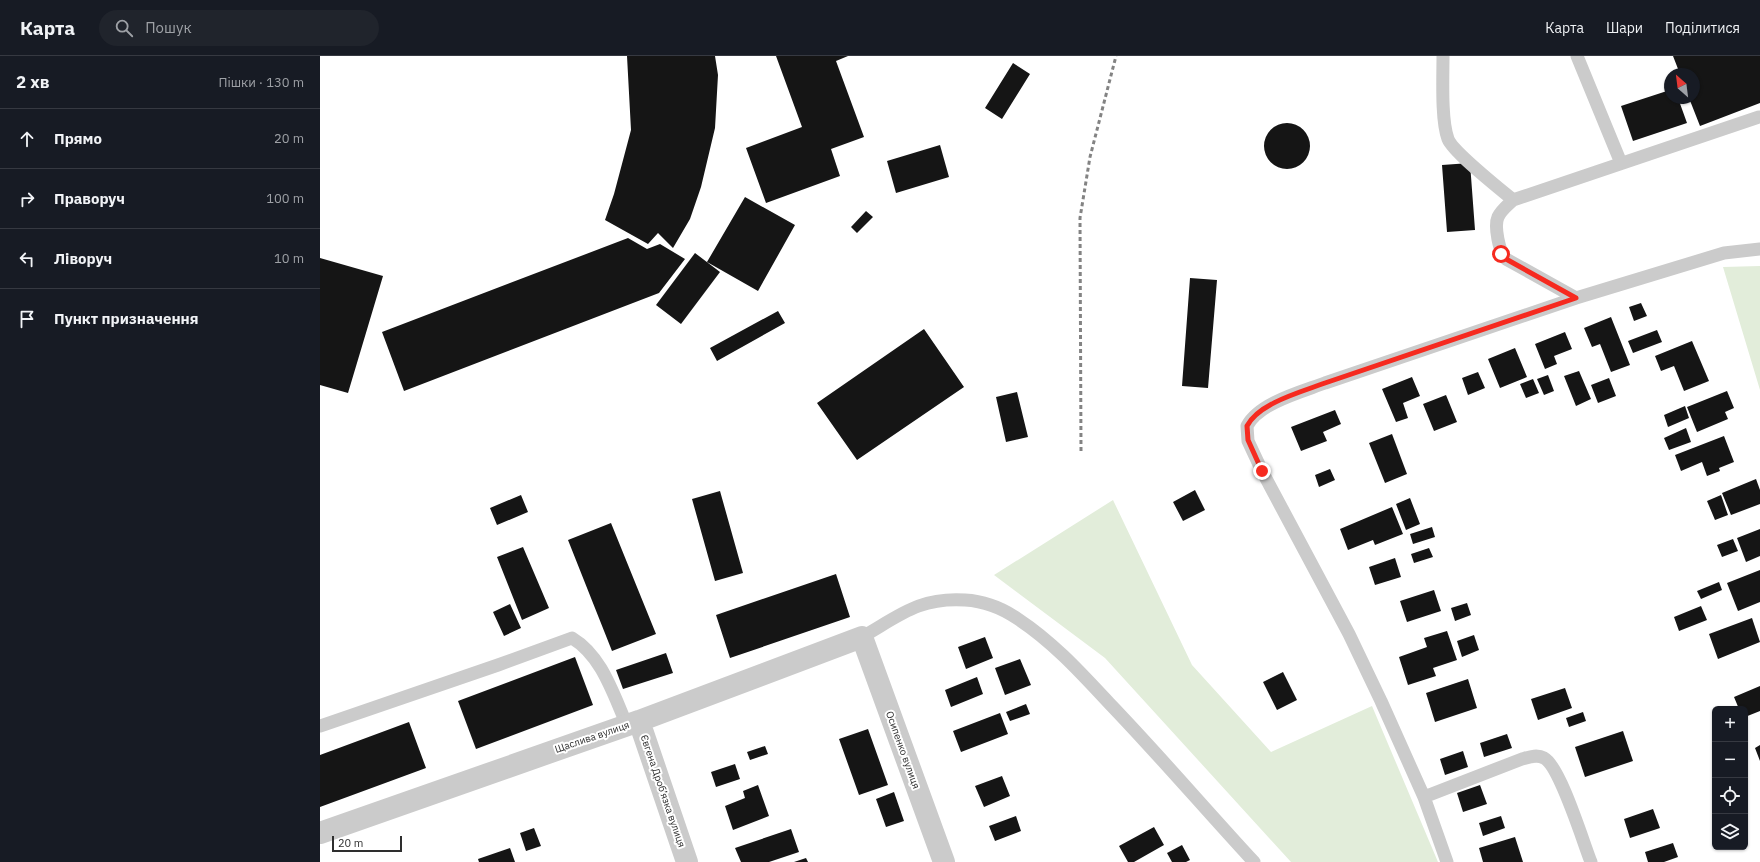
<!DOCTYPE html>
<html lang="uk">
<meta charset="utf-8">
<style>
body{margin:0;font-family:"IBM Plex Sans",sans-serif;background:#20242c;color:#f1f3f6}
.controls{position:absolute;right:12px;bottom:12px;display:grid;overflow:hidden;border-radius:6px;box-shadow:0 1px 3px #0004}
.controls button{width:36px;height:36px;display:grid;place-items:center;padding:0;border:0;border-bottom:1px solid #363941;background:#171b24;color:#f1f3f6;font:20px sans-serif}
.compass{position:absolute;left:1344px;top:12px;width:36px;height:36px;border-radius:50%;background:#171b24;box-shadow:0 1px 3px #0004;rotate:332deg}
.scale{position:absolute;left:12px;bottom:10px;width:70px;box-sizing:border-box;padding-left:4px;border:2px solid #2e2e2e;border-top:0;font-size:11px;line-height:14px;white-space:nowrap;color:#2e2e2e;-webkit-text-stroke:3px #fff;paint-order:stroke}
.stop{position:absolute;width:12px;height:12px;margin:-9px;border:3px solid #f62a1f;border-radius:50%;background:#fff}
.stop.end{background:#f62a1f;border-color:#fff;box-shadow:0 1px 4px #0008}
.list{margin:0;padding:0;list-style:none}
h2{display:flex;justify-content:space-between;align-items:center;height:52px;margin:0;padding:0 16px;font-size:17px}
h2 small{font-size:13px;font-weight:400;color:#9ea1a6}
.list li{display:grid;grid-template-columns:26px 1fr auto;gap:12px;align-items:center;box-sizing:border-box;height:60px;padding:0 16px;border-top:1px solid #363941}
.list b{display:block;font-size:15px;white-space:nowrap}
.list em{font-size:13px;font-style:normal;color:#9ea1a6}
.icon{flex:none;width:22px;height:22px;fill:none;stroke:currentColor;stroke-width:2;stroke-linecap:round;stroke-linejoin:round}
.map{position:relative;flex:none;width:1440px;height:806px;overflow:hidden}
header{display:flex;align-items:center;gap:24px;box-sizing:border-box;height:56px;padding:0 20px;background:#171b24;border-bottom:1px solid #363941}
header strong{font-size:19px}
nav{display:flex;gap:22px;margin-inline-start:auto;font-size:14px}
.search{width:280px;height:36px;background:#20242c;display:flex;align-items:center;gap:10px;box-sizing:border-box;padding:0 14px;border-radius:22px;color:#9ea1a6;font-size:15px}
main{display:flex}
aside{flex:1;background:#171b24}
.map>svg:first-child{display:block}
.green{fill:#e2edda}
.building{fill:#151515}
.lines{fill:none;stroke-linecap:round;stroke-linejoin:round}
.service{stroke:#cbcbcb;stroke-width:13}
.minor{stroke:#cbcbcb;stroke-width:22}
.rail{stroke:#838383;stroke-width:3;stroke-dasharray:4 3;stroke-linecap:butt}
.route{stroke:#f62a1f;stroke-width:5}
.labels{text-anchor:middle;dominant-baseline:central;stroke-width:4;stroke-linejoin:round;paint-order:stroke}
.street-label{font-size:10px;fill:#2e2e2e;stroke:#fff}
</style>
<header>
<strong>Карта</strong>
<div class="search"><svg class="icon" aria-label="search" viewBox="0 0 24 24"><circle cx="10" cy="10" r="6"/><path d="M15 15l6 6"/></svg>Пошук</div>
<nav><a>Карта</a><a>Шари</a><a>Поділитися</a></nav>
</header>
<main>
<aside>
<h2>2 хв<small>Пішки · 130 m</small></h2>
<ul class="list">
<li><svg class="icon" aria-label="ahead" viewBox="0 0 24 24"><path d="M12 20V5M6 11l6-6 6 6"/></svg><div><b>Прямо</b></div><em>20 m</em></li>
<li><svg class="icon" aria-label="right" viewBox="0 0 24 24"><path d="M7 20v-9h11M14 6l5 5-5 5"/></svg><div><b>Праворуч</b></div><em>100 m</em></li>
<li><svg class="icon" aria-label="left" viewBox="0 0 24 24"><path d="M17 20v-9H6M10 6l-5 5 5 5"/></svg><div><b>Ліворуч</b></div><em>10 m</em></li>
<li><svg class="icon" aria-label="arrive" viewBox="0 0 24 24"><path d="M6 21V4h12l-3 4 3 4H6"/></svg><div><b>Пункт призначення</b></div></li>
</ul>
</aside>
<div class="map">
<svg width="1440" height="806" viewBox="0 0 1440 806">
<rect width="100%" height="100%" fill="#fff"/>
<!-- green -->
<path class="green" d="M1440 210V334L1403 211Z
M793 444 872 609 951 696 1052 650 1118 806H971L785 602 674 519Z"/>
<!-- building -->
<path class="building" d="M307 0H395L398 19 395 72 381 131 370 163 353 192 338 177 328 188 285 164 294 138 311 74Z
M456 0H528L516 5 544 81 511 93 520 120 446 147 426 92 482 71Z
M1353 0H1440V47L1380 70 1369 42H1374V18H1360Z
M693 7 710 18 682 63 665 52Z
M1350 34V42H1358L1367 67 1313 85 1301 50Z
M944 90a23 23 0 1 1 46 0a23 23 0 1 1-46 0Z
M620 89 629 121 576 137 567 105Z
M1150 107 1155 174 1127 176 1122 109Z
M425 141 475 169 438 235 387 206Z
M546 155 553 161 537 177 531 171Z
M308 182 327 193 340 188 365 203 339 237 84 335 62 276Z
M375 197 400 216 361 268 336 249Z
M0 202 63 220 28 337 0 329Z
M870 222 897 224 888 332 862 330Z
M1321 247 1327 260 1314 265 1309 251Z
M458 255 465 267 397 305 390 292Z
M1291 261 1310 309 1291 316 1280 288 1272 291 1264 272Z
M604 273 644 331 537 404 497 347Z
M1337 274 1342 286 1313 297 1308 285Z
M1245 276 1252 293 1234 300 1237 308 1225 313 1215 288Z
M1372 285 1389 325 1364 335 1354 310 1341 315 1335 300Z
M1195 292 1207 321 1180 332 1168 303Z
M1259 315 1271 343 1256 350 1244 320Z
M1158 316 1165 332 1148 339 1142 322Z
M1228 319 1234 335 1224 339 1217 323Z
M1092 321 1100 340 1083 347 1088 362 1076 366 1062 333Z
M1289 322 1296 340 1278 347 1271 329Z
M1213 323 1219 337 1206 342 1200 328Z
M1407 335 1414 352 1405 356 1408 363 1377 376 1367 351Z
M697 336 708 381 686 386 676 341Z
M1126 339 1137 366 1114 375 1103 348Z
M1365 350 1369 362 1348 371 1344 359Z
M1015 354 1021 368 1003 376 1007 385 981 395 971 371Z
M1366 372 1371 386 1349 394 1344 382Z
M1072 378 1087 418 1065 427 1049 387Z
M1404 380 1414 406 1399 412 1400 415 1387 420 1382 406 1361 415 1355 399Z
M1010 413 1015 424 999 431 995 419Z
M1436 423 1440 434V448L1411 459 1402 437Z
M875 434 885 454 863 465 853 446Z
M400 435 423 517 395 525 372 443Z
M201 439 208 456 177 469 170 452Z
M1401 439 1408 459 1395 464 1387 445Z
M1090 442 1100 468 1086 474 1076 448Z
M1072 451 1083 478 1055 489 1053 484 1028 494 1020 473Z
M291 467 336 578 292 595 248 484Z
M1112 471 1115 481 1093 488 1090 478Z
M1440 473V500L1426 506 1417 482Z
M1413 483 1418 495 1402 501 1397 489Z
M203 491 229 552 202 564 177 501Z
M1109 492 1113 501 1094 507 1091 498Z
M1075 502 1081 521 1055 529 1049 511Z
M1440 514V546L1418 555 1407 527Z
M516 518 530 561 410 602 396 559Z
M1399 526 1402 534 1381 543 1377 535Z
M1114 534 1121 555 1087 566 1080 545Z
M1147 547 1151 559 1135 565 1131 552Z
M190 548 201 572 184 580 173 556Z
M1381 550 1387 564 1359 575 1354 561Z
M1432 562 1440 586 1398 603 1389 578Z
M1127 575 1137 604 1113 612 1116 620 1088 629 1079 601 1107 591 1104 582Z
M1154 579 1159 594 1142 601 1137 585Z
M665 581 673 602 646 613 638 591Z
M346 597 353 617 303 633 296 614Z
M255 601 273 649 156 693 138 645Z
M700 603 711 629 685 639 675 612Z
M963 616 977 644 957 654 943 626Z
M657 621 663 638 631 651 625 634Z
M1148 623 1157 652 1115 666 1106 637Z
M1440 630V655L1425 661V653H1419L1414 641Z
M1245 632 1252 652 1218 664 1211 643Z
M706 648 710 658 690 665 686 656Z
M1263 656 1266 665 1249 671 1246 662Z
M680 657 688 678 641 696 633 675Z
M89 666 106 712 0 751V699Z
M548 673 568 729 539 739 519 683Z
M1303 675 1313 705 1265 721 1255 691Z
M1187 678 1192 692 1164 701 1160 687Z
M1440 689V705L1435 692Z
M445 690 448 698 430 704 427 696Z
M1143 695 1148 711 1125 719 1120 703Z
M415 708 420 723 396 731 391 716Z
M682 720 690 740 664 751 655 730Z
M438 729 449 760 413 774 405 750 425 742 423 735Z
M1160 729 1167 748 1143 756 1137 737Z
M574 736 584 765 566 771 556 743Z
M1333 753 1340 772 1310 782 1304 763Z
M696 760 701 775 675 785 669 770Z
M1181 760 1185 772 1163 780 1159 767Z
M834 771 844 789 814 806H808L799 790Z
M214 772 221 790 206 795 200 777Z
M471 773 479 796 449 806H421L415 792Z
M1195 781 1203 806H1163L1159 792Z
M1353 787 1358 801 1344 806H1328L1325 796Z
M862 789 870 804 866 806H852L847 797Z
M190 792 195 806H159L158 803Z
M486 802 488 806H474Z"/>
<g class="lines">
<!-- service -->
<path class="service" d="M1123 0C1123 22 1121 64 1128 83 1133 96 1180 133 1193 144
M1257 0 1301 107
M1256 242 1186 203C1179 196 1174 170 1178 161 1181 154 1188 149 1193 144L1439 61
M542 581C579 560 599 541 645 544 664 545 682 552 698 563 733 586 761 617 789 647 839 699 885 753 934 806
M0 670 178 609 252 582C282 600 293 638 307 669
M1104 741 1202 703C1209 701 1217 698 1224 702 1240 710 1263 786 1271 806
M1127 806 1104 741 1061 645 1029 578 942 415 928 385 927 370C939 347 981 336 1005 327L1256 242 1404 197 1440 193"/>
<!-- minor -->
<path class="minor" d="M319 665 367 806
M0 777 319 665 542 581 624 806"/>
<!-- rail -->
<path class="rail" d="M761 395 760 162 770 101 796 0"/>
</g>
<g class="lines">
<!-- route -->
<path class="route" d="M942 415 928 384 927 370C939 347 981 336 1005 327L1256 242 1186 203 1181 198"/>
</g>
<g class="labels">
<!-- street labels -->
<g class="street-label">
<text transform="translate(272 681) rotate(-19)">Щаслива вулиця</text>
<text transform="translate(583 694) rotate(70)">Осипенко вулиця</text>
<text transform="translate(343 735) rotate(71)">Євгена Дроб’язка вулиця</text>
</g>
</g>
</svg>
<div class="controls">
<button>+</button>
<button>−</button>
<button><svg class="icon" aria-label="locate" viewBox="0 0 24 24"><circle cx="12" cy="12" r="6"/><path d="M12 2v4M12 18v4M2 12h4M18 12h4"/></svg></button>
<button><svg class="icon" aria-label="layers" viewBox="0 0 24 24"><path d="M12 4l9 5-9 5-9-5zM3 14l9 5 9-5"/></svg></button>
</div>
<svg class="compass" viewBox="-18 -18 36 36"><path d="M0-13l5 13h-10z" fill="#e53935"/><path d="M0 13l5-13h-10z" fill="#9ea1a6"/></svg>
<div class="scale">20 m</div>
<div class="stop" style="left:1181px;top:198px"></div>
<div class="stop end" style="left:942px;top:415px"></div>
</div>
</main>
